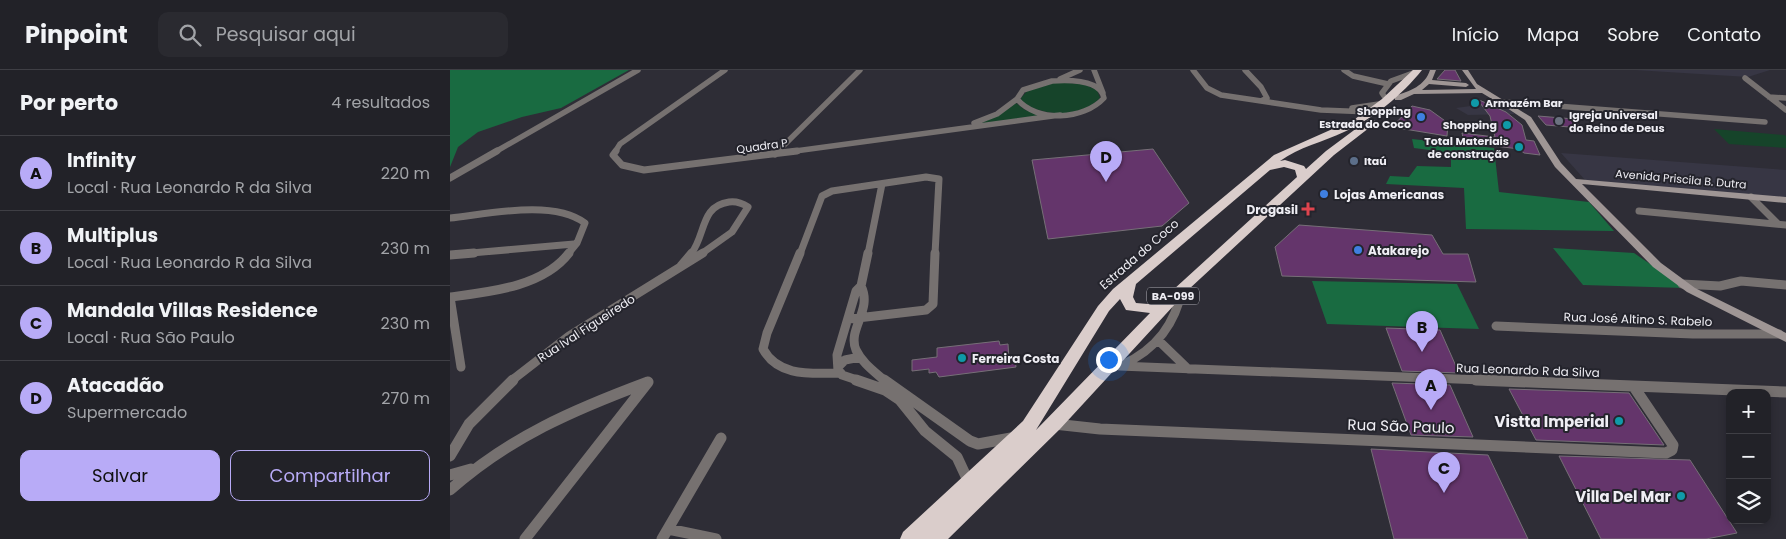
<!DOCTYPE html>
<html lang="pt">
<meta charset="utf-8">
<style>
body{margin:0;font-family:Poppins,sans-serif;background:#2a2a30;color:#f1f3f6}
.controls{position:absolute;right:15px;bottom:15px;display:grid;overflow:hidden;border-radius:10px;box-shadow:0 2px 8px #0003}
.controls button{width:45px;height:45px;display:grid;place-items:center;padding:0;border:0;border-bottom:1px solid #3f3f45;background:#222228;color:#f1f3f6;font:25px sans-serif}
.you{position:absolute;left:658px;top:289px;width:18px;height:18px;margin:-12px;border:4px solid #fff;border-radius:50%;background:#1a73e8;box-shadow:0 0 0 8px #1a73e833}
.badge{display:grid;place-items:center;width:32px;height:32px;border-radius:50%;background:#b8abf7;color:#111;font-size:16px;font-weight:700}
.pin{position:absolute;translate:-50% -41px;filter:drop-shadow(0 1px 2px #0008)}
.pin::after{content:'';position:absolute;top:26px;width:18px;height:15px;background:inherit;clip-path:polygon(0 0,100% 0,50% 100%)}
.list{margin:0;padding:0;list-style:none}
h2{display:flex;justify-content:space-between;align-items:center;height:65px;margin:0;padding:0 20px;font-size:21px}
h2 small{font-size:16px;font-weight:400;color:#a2a4a8}
.list li{display:grid;grid-template-columns:32px 1fr auto;gap:15px;align-items:center;box-sizing:border-box;height:75px;padding:0 20px;border-top:1px solid #3f3f45}
.list b{display:block;font-size:19px;white-space:nowrap}
.list p{margin:0;font-size:16px;white-space:nowrap;color:#a2a4a8}
.list em{font-size:16px;font-style:normal;color:#a2a4a8}
.actions{display:flex;gap:10px;padding:15px 20px}
.actions a{flex:1;padding:11px 0;border:1px solid #b8abf7;border-radius:10px;text-align:center;font-size:18px;color:#b8abf7}
.actions .main{background:#b8abf7;color:#111}
.icon{flex:none;width:28px;height:28px;fill:none;stroke:currentColor;stroke-width:2;stroke-linecap:round;stroke-linejoin:round}
.map{position:relative;flex:none;width:1336px;height:469px;overflow:hidden}
header{display:flex;align-items:center;gap:30px;box-sizing:border-box;height:70px;padding:0 25px;background:#222228;border-bottom:1px solid #3f3f45}
header strong{font-size:24px}
nav{display:flex;gap:28px;margin-inline-start:auto;font-size:18px}
.search{width:350px;height:45px;background:#2a2a30;display:flex;align-items:center;gap:12px;box-sizing:border-box;padding:0 18px;border-radius:10px;color:#a2a4a8;font-size:19px}
main{display:flex}
aside{flex:1;background:#222228}
.map>svg:first-child{display:block}
.built{fill:#373644}
.green{fill:#16442a}
.forest{fill:#196b41}
.building{fill:#64356b;stroke:#766f77}
.lines{fill:none;stroke-linecap:round;stroke-linejoin:round}
.street-far3{stroke:#767170;stroke-width:5.5}
.street-far2{stroke:#767170;stroke-width:7}
.street-far1{stroke:#767170;stroke-width:9}
.street{stroke:#767170;stroke-width:11}
.secondary{fill:#9f9695;fill-rule:evenodd}
.highway{fill:#dacdcb;fill-rule:evenodd}
.culture-dot{fill:#0f9aa8;stroke:#24242c;stroke-width:2}
.shop-dot{fill:#3f7fe0;stroke:#24242c;stroke-width:2}
.worship-dot{fill:#6b7280;stroke:#24242c;stroke-width:2}
.service-dot{fill:#5c6f8a;stroke:#24242c;stroke-width:2}
.health-dot{fill:#e0444e;stroke:#24242c;stroke-width:2}
.labels{text-anchor:middle;dominant-baseline:central;stroke-width:4;stroke-linejoin:round;paint-order:stroke}
.far-poi-label{font-size:11px;font-weight:bold;fill:#efeef4;stroke:#24242c;text-anchor:start}
.far-street-label{font-size:11px;fill:#efeef4;stroke:#24242c}
.shield{fill:#24242c;stroke:#b2b1b8;stroke-width:1}
.shield-label{font-size:11px;font-weight:bold;fill:#efeef4}
.poi-label{font-size:12px;font-weight:bold;fill:#efeef4;stroke:#24242c;text-anchor:start}
.street-label{font-size:12px;fill:#efeef4;stroke:#24242c}
.near-poi-label{font-size:15px;font-weight:bold;fill:#efeef4;stroke:#24242c;text-anchor:end}
.near-street-label{font-size:15px;fill:#efeef4;stroke:#24242c}
</style>
<header>
<strong>Pinpoint</strong>
<div class="search"><svg class="icon" aria-label="search" viewBox="0 0 24 24"><circle cx="10" cy="10" r="6"/><path d="M15 15l6 6"/></svg>Pesquisar aqui</div>
<nav><a>Início</a><a>Mapa</a><a>Sobre</a><a>Contato</a></nav>
</header>
<main>
<aside>
<h2>Por perto<small>4 resultados</small></h2>
<ul class="list">
<li><span class="badge">A</span><div><b>Infinity</b><p>Local · Rua Leonardo R da Silva</p></div><em>220 m</em></li>
<li><span class="badge">B</span><div><b>Multiplus</b><p>Local · Rua Leonardo R da Silva</p></div><em>230 m</em></li>
<li><span class="badge">C</span><div><b>Mandala Villas Residence</b><p>Local · Rua São Paulo</p></div><em>230 m</em></li>
<li><span class="badge">D</span><div><b>Atacadão</b><p>Supermercado</p></div><em>270 m</em></li>
</ul>
<div class="actions"><a class="main">Salvar</a><a>Compartilhar</a></div>
</aside>
<div class="map">
<svg width="1336" height="469" viewBox="0 0 1336 469">
<rect width="100%" height="100%" fill="#2e2d36"/>
<!-- built -->
<path class="built" d="M1185 0H1320L1298 7Z
M1035 34H1052L1065 44 1018 45 1006 38Z
M1111 83 1336 100V128L1135 110Z"/>
<!-- green -->
<path class="green" d="M603 12 633 14 647 20 650 28C631 48 594 47 572 32L571 28 578 20Z
M566 33 575 40 593 45 520 56 558 39Z
M1264 59 1334 65 1336 66V78L1279 74Z"/>
<!-- forest -->
<path class="forest" d="M0 0H179L111 38 72 47 28 62 8 77 0 97Z
M962 69 1044 78 1049 122 1139 132 1164 161 1016 159 1014 118 936 114 940 106 959 107 967 96 1001 97V83L964 78Z
M1103 178 1184 183 1235 218 1133 215Z
M862 211 1007 214 1029 259 877 254Z"/>
<!-- building -->
<path class="building" d="M995 0H1005L1011 11 987 9Z
M1027 29 1056 42 1072 55 1076 70 1084 71 1090 85 1074 83 1069 79 1014 72 1012 63 1045 67 1040 46Z
M962 36 980 40 998 53 997 66 942 57Z
M1088 46 1124 49 1131 58 1096 55Z
M703 79 739 133 712 156 598 169 582 90Z
M849 155 982 165 993 184H1018L1026 212 832 206 825 177Z
M936 258 990 260 1009 303 952 301Z
M549 271 550 275 558 274 559 290 565 289 566 297 489 307 486 302 479 303V299L462 301V290L487 287V278Z
M942 313 1000 315 1023 367 961 365Z
M1059 319 1179 323 1214 375 1086 370Z
M921 379 1038 385 1078 469H944Z
M1109 386 1240 390 1287 463 1256 469H1151Z"/>
<g class="lines">
<!-- street-far3 -->
<path class="street-far3" d="M644 0 653 23
M743 0 757 18 771 25 871 40 921 42
M795 0 811 17 817 28 811 31
M894 0 903 6 938 14
M1295 8 1336 40
M610 9 630 0
M602 11C617 10 650 9 654 28 634 50 587 53 567 29L573 20Z
M1319 27 1336 28
M936 29 932 23 941 11 966 2
M1054 32 1315 52
M902 38 929 34
M524 53 547 44 567 29
M45 82 188 0
M165 82 170 74 275 0
M327 82 410 0
M338 82 610 45"/>
<!-- street-far2 -->
<path class="street-far2" d="M166 81 163 85 172 95 194 100 347 81
M325 84 328 81
M0 108 47 81
M1301 127 1328 154
M1189 141 1336 155
M0 148C38 144 103 129 135 153L127 173 118 184
M10 184 124 174
M241 184C256 165 250 136 279 132 286 131 292 133 298 137L282 162 251 184
M350 184 372 126 382 121 476 107 489 109 485 184
M418 184 432 114"/>
<!-- street-far1 -->
<path class="street-far1" d="M350 183 317 263 313 279C329 308 363 303 391 303
M0 185 24 183
M231 196 242 183
M1232 214 1270 216 1291 211 1336 215
M411 216C423 240 397 259 406 280 412 293 425 302 435 311
M0 227C39 222 93 217 119 183
M0 227 11 297
M399 249 476 240 483 234 485 183
M1046 256 1243 264H1329
M708 270 738 299
M672 295C707 279 725 254 733 217
M669 296 1058 311
M388 297 395 290 410 287
M61 311 119 266 253 183
M410 311 392 305 388 301 387 285 406 221 411 216 418 183"/>
<!-- street -->
<path class="street" d="M406 310 435 320 450 330 475 361 507 387 520 415
M434 310 520 371 528 374 561 368
M1026 310 1336 322
M604 354 650 359 1216 383 1222 380 1223 375 1184 317
M0 386 19 354 63 310
M0 405 21 399
M0 420C60 367 123 340 198 312
M218 459 266 469
M75 469 198 312
M212 469 271 368"/>
<!-- secondary -->
<path class="secondary" d="M980 0H986L982 10 1016 13 1019 15 1016 17 979 14 972 20 1026 19 1012 0H1018L1027 14 1081 47 1111 93 1126 109 1336 127V133L1132 114 1211 193 1245 218 1336 263V272L1237 222 1203 197 1105 97 1075 50 1057 38 1032 23 964 24 951 30H945V26C960 21 975 16 980 0Z"/>
<!-- highway -->
<path class="highway" d="M963 0H972C952 25 923 49 894 62 873 72 849 77 830 91L835 90 854 96 856 99 876 81 919 49 928 51 884 85 738 220 610 359 498 469H450L453 462 573 351 648 236 663 219 824 85 905 49 932 29ZM834 97 845 100 847 107 712 230 698 234 686 233 683 227 686 214 820 100ZM670 229 676 240 700 243 586 360 659 241Z"/>
</g>
<!-- markers -->
<g class="culture-dot">
<circle cx="1025" cy="33" r="5"/>
<circle cx="1057" cy="55" r="5"/>
<circle cx="1069" cy="77" r="5"/>
<circle cx="512" cy="288" r="5"/>
<circle cx="1169" cy="351" r="5"/>
<circle cx="1231" cy="426" r="5"/>
</g>
<g class="shop-dot">
<circle cx="971" cy="47" r="5"/>
<circle cx="874" cy="124" r="5"/>
<circle cx="908" cy="180" r="5"/>
</g>
<circle class="worship-dot" cx="1109" cy="51" r="5"/>
<circle class="service-dot" cx="904" cy="91" r="5"/>
<path class="health-dot" d="M855.5 131.5h5v5h5v5h-5v5h-5v-5h-5v-5h5z"/>
<g class="labels">
<!-- far-poi labels -->
<g class="far-poi-label">
<text x="1035" y="33">Armazém Bar</text>
<text x="961" y="41" text-anchor="end">Shopping<tspan x="961" dy="13">Estrada do Coco</tspan></text>
<text x="1119" y="45">Igreja Universal<tspan x="1119" dy="13">do Reino de Deus</tspan></text>
<text x="1047" y="55" text-anchor="end">Shopping</text>
<text x="1059" y="71" text-anchor="end">Total Materiais<tspan x="1059" dy="13">de construção</tspan></text>
<text x="914" y="91">Itaú</text>
</g>
<!-- far-street labels -->
<g class="far-street-label">
<text transform="translate(312 76) rotate(-8)">Quadra P</text>
<text transform="translate(1231 109) rotate(5)">Avenida Priscila B. Dutra</text>
</g>
<!-- shield labels -->
<rect class="shield" x="697" y="217.5" width="52" height="17" rx="4"/>
<g class="shield-label">
<text x="723" y="226">BA-099</text>
</g>
<!-- poi labels -->
<g class="poi-label">
<text x="884" y="124">Lojas Americanas</text>
<text x="848" y="139" text-anchor="end">Drogasil</text>
<text x="918" y="180">Atakarejo</text>
<text x="522" y="288">Ferreira Costa</text>
</g>
<!-- street labels -->
<g class="street-label">
<text transform="translate(689 184) rotate(-41)">Estrada do Coco</text>
<text transform="translate(1188 249) rotate(2)">Rua José Altino S. Rabelo</text>
<text transform="translate(136 258) rotate(-33)">Rua Ival Figueiredo</text>
<text transform="translate(1078 300) rotate(2)">Rua Leonardo R da Silva</text>
</g>
<!-- near-poi labels -->
<g class="near-poi-label">
<text x="1159" y="351">Vistta Imperial</text>
<text x="1221" y="426">Villa Del Mar</text>
</g>
<!-- near-street labels -->
<g class="near-street-label">
<text transform="translate(951 356) rotate(2)">Rua São Paulo</text>
</g>
</g>
</svg>
<div class="controls">
<button>+</button>
<button>−</button>
<button><svg class="icon" aria-label="layers" viewBox="0 0 24 24"><path d="M12 4l9 5-9 5-9-5zM3 14l9 5 9-5"/></svg></button>
</div>
<div class="you"></div>
<div class="pin badge" style="left:981px;top:340px">A</div>
<div class="pin badge" style="left:972px;top:282px">B</div>
<div class="pin badge" style="left:994px;top:423px">C</div>
<div class="pin badge" style="left:656px;top:112px">D</div>
</div>
</main>
